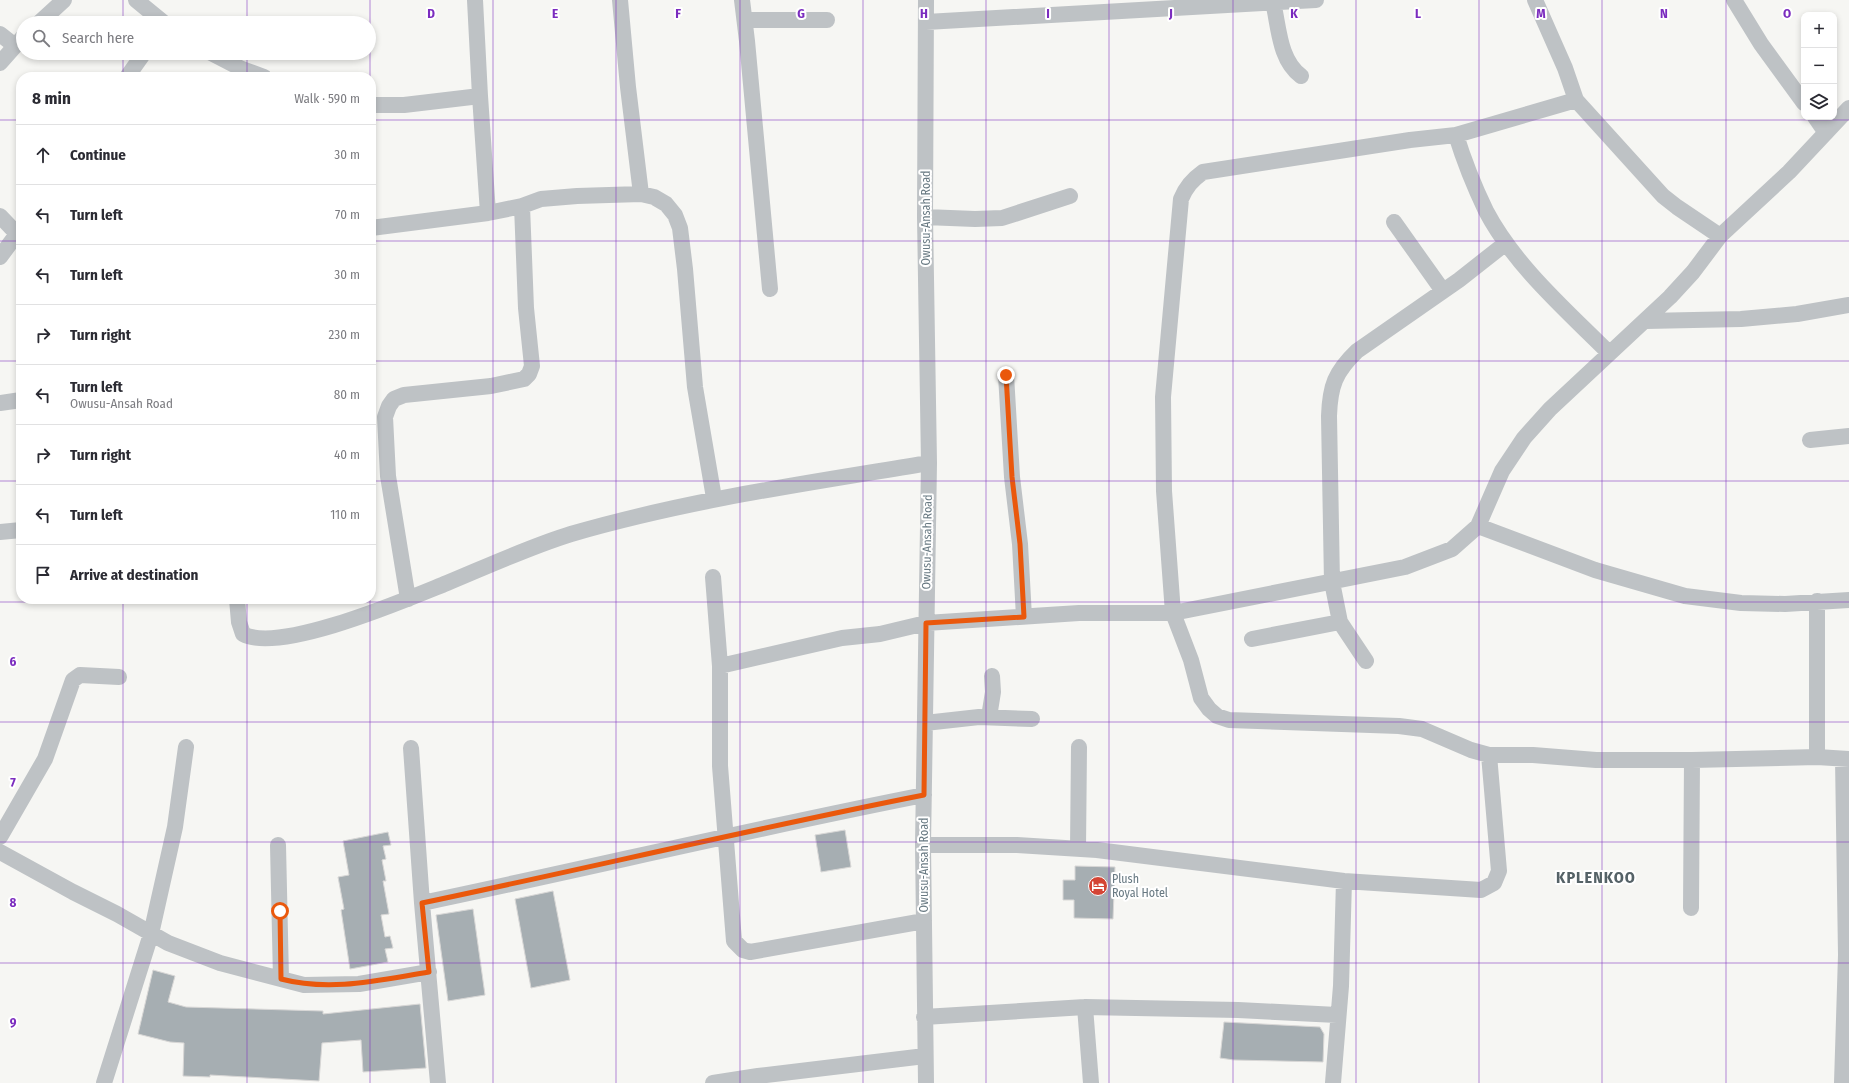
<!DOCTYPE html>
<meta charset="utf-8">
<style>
body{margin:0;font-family:"Fira Sans Condensed",sans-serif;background:#f7f7f7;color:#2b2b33}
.controls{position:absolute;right:12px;top:12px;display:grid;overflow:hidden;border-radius:8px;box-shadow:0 2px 6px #0003}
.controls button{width:36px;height:36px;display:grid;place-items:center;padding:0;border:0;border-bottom:1px solid #e1e1e2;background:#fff;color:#2b2b33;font:20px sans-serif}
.stop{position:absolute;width:12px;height:12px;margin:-9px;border:3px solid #ea580c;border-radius:50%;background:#fff}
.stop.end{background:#ea580c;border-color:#fff;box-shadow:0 1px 4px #0008}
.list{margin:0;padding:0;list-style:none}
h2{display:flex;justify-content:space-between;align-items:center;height:52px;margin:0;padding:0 16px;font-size:17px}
h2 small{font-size:13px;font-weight:400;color:#7c7c81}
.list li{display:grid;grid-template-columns:26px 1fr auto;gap:12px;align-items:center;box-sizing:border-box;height:60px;padding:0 16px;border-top:1px solid #e1e1e2}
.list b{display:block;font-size:15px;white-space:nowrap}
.list p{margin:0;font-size:13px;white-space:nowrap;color:#7c7c81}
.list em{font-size:13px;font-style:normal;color:#7c7c81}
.icon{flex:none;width:22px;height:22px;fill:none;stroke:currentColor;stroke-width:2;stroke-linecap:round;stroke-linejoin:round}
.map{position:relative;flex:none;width:1849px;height:1083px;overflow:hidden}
.search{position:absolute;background:#fff;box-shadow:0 2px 6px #0003;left:16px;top:16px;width:360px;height:44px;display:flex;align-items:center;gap:10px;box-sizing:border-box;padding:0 14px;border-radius:22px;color:#7c7c81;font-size:15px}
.panel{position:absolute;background:#fff;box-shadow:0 2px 6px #0003;left:16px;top:72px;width:360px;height:532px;border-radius:16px}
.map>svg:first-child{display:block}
.building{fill:#a6aeb2;stroke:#d8d7d6}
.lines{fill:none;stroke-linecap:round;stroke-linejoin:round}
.minor{stroke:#bec2c5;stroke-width:16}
.route{stroke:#ea580c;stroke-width:5}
.grid{fill:none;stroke:#7b2cbf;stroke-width:1;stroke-opacity:0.55}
.labels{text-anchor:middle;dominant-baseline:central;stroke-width:4;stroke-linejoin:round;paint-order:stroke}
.street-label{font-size:12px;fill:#687982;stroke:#fff}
.poi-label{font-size:12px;fill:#687982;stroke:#fff;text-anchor:start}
.district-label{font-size:16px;font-weight:bold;letter-spacing:1px;fill:#556267;stroke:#fff}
.grid-label{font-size:13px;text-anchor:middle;font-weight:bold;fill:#7b2cbf;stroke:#fff;stroke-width:4;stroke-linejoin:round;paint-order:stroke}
</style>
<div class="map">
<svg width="1849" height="1083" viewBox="0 0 1849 1083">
<rect width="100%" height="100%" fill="#f6f6f3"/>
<!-- building -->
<path class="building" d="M845 830 851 867 821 872 815 835Z
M388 832 391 845 383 846 386 859 382 860 386 881H383L389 914 381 915 385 937 390 936 393 948 385 949 388 962 350 969 341 910 344 909 338 877 349 875 343 841Z
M1075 866 1115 867 1113 919 1074 918V900H1063V880H1075Z
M553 891 570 980 531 988 515 899Z
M473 909 485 995 448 1001 436 915Z
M153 970 175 976 168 1002 186 1007 323 1011V1014L420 1004 426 1068 363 1072 361 1040 322 1043 319 1081 210 1075V1077L183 1076 184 1043 170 1042 138 1034Z
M1224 1022 1320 1027 1324 1034 1323 1062 1234 1060 1220 1058Z"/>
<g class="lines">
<!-- minor -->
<path class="minor" d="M136 0 164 23
M475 0 480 96 488 213
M620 0 628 87 641 194
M742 0 747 41 770 289
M1535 0 1565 68 1576 100 1663 196 1677 207 1720 236
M1734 0 1761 44 1804 103
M1273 2C1279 27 1279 60 1301 76
M745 20H827
M926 22 1316 0
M39 23 64 0
M0 34 14 45
M211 53 242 69 264 77
M0 63 23 37
M127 77 144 53
M1576 100 1456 135 1410 140 1203 172C1192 180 1186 187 1181 199L1163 397 1164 491 1173 613 1191 660 1201 698 1209 709 1217 716 1229 720 1399 726 1422 729 1471 750 1489 755H1533L1596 760H1692L1817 757 1849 759
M371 105H404L480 96
M1815 117 1826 133
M1456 135C1464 161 1474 186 1486 211 1515 266 1566 310 1609 353
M0 216 21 238
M925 217 975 219 1002 218 1070 196
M1394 222 1443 291
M371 228 488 213 522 206 541 199 577 196 641 194 654 197 666 204 675 215 680 228 685 269 695 387 714 498
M0 257 17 234
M1646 321 1741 319 1797 314 1849 305
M1006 375 1012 477 1020 544 1024 617
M0 403 21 400
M1810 440 1849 436
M1478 526 1595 570 1685 596 1741 603 1785 604 1849 600
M0 532 21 530
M713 577 720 666
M237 599 239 622 243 634C280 654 407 599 447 583 488 566 529 547 571 534 688 500 808 483 929 463
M408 599 388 476 385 417 389 406 394 399 404 395 491 386 524 379 529 374 532 366 526 308 522 206
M1817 601V757
M1252 639 1340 622
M1366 661 1340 622 1332 582 1329 416C1330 386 1335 372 1357 351L1459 280 1506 243
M989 717 993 692 992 676
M925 723 979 717 1032 719
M411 748 422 903 438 1083
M0 837 45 759 73 680 80 675 119 677
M278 845 281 979
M923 845H1017L1097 850 1344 881 1481 890 1494 883 1499 871 1489 755
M1078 849 1079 747
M0 852 73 892 117 914 168 943 220 963 304 985 359 984 429 972
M422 903C589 868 756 828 924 795
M1691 908 1692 760
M924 921 750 952 743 950 734 941 720 766V666L842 638 880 634 926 623 1079 613H1173L1405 567 1452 549 1478 526 1502 471 1524 438 1550 409 1670 297 1693 272 1720 236 1789 172 1849 108
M1085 1007 1091 1083
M924 1017 1085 1007 1238 1010 1337 1015
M104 1083 151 934 175 827 186 747
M713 1083 758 1076 925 1056
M926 1083 923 845 929 463 925 217 926 0
M1333 1083 1341 986 1344 881
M1842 1083 1846 955 1843 759"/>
</g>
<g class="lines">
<!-- route -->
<path class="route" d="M280 911 281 979C331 992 379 980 429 972L422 903C589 868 756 828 924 795L926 623 1024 617 1020 544 1012 477 1006 375"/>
</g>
<!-- grid -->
<path class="grid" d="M123 0V23M247 0V23M370 0V77M493 0V1083M616 0V1083M740 0V1083M863 0V1083M986 0V1083M1109 0V1083M1233 0V1083M1356 0V1083M1479 0V1083M1602 0V1083M1726 0V1083M123 53V77M247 53V77M0 120H21M371 120H1849M0 241H21M371 241H1849M0 361H21M371 361H1849M0 481H21M371 481H1849M123 599V1083M247 599V1083M370 599V1083M0 602H1849M0 722H1849M0 842H1849M0 963H1849"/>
<!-- icons -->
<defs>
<symbol id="hotel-disc" viewBox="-11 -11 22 22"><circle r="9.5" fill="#d44535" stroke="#fff"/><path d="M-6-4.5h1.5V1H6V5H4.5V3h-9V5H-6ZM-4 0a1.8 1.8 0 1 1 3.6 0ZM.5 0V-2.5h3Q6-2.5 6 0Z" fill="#fff"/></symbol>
</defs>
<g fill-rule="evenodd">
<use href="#hotel-disc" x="1087" y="875" width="22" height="22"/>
</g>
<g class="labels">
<!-- street labels -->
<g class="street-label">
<text transform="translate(926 218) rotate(-90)">Owusu-Ansah Road</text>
<text transform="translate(927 542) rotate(-89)">Owusu-Ansah Road</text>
<text transform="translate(924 865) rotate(-90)">Owusu-Ansah Road</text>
</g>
<!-- poi labels -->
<g class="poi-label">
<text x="1112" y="879">Plush<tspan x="1112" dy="14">Royal Hotel</tspan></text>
</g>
<!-- district labels -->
<g class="district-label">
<text x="1596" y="877">KPLENKOO</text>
</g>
</g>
<g class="grid-label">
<text x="431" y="18">D</text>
<text x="555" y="18">E</text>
<text x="678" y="18">F</text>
<text x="801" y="18">G</text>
<text x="924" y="18">H</text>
<text x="1048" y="18">I</text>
<text x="1171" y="18">J</text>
<text x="1294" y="18">K</text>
<text x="1418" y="18">L</text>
<text x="1541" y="18">M</text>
<text x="1664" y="18">N</text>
<text x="1787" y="18">O</text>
<text x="13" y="666">6</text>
<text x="13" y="787">7</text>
<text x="13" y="907">8</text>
<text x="13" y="1027">9</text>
</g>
</svg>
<div class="controls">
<button>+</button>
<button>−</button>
<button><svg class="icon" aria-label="layers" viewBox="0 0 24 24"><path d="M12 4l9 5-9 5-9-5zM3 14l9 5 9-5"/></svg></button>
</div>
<div class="stop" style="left:280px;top:911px"></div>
<div class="stop end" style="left:1006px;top:375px"></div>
<div class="search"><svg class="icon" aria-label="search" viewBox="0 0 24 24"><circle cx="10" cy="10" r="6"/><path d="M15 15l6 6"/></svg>Search here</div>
<section class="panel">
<h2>8 min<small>Walk · 590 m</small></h2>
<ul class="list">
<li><svg class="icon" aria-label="ahead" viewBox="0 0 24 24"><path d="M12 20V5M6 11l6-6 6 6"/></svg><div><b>Continue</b></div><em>30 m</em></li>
<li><svg class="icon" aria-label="left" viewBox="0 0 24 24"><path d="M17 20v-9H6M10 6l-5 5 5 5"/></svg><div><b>Turn left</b></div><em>70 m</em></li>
<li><svg class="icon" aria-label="left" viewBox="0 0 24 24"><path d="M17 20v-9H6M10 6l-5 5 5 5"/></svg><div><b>Turn left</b></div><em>30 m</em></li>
<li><svg class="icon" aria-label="right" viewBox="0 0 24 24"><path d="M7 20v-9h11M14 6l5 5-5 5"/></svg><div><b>Turn right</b></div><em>230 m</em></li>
<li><svg class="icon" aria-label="left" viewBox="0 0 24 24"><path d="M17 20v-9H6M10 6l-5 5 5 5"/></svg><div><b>Turn left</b><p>Owusu-Ansah Road</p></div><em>80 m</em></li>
<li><svg class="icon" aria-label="right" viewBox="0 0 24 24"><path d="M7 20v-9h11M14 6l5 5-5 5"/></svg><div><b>Turn right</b></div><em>40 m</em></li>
<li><svg class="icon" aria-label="left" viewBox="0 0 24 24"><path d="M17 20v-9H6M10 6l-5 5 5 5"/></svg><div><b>Turn left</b></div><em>110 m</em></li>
<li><svg class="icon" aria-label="arrive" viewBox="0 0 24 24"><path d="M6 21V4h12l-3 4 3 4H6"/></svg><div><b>Arrive at destination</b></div></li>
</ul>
</section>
</div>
